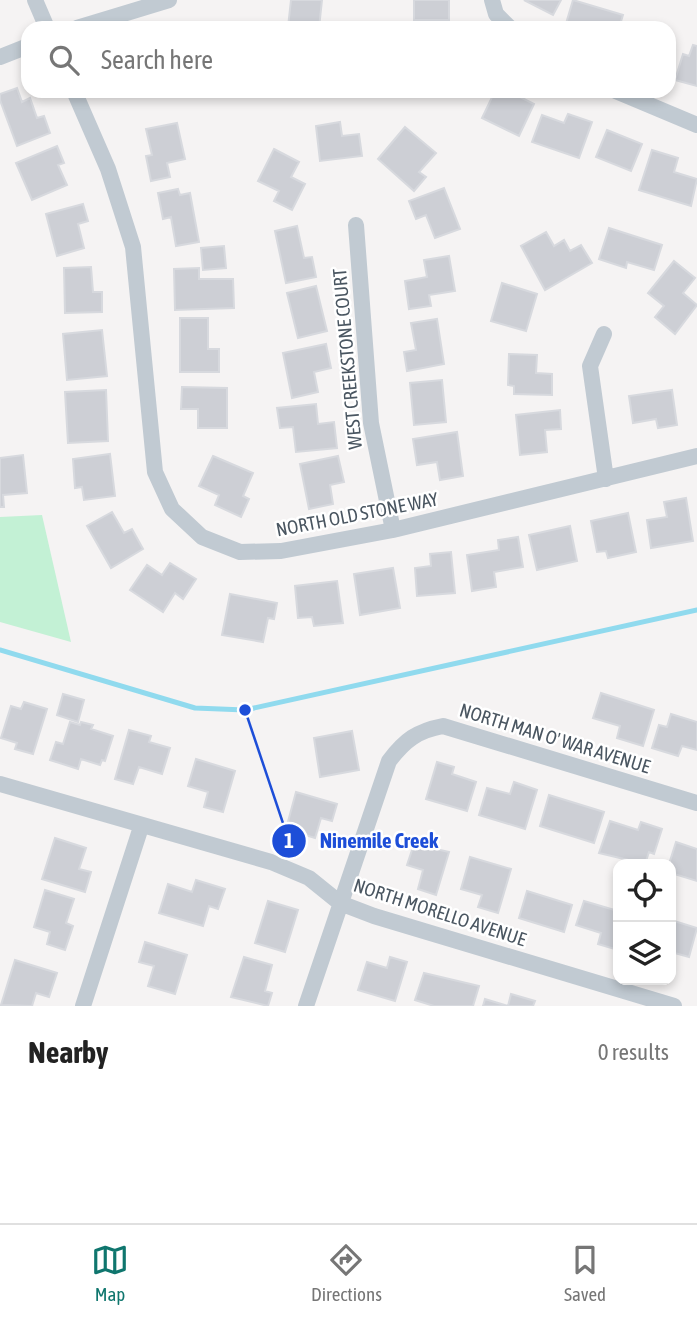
<!DOCTYPE html>
<style>
body{margin:0;font-family:"Asap Condensed",sans-serif;background:#f6f6f6;color:#222}
.controls{position:absolute;right:21px;bottom:21px;display:grid;overflow:hidden;border-radius:14px;box-shadow:0 4px 10px #0003}
.controls button{width:63px;height:63px;display:grid;place-items:center;padding:0;border:0;border-bottom:2px solid #e0e0e0;background:#fff;color:#222;font:35px sans-serif}
.list{margin:0;padding:0;list-style:none}
h2{display:flex;justify-content:space-between;align-items:center;height:91px;margin:0;padding:0 28px;font-size:30px}
h2 small{font-size:23px;font-weight:400;color:#767676}
.icon{flex:none;width:38px;height:38px;fill:none;stroke:currentColor;stroke-width:2;stroke-linecap:round;stroke-linejoin:round}
.map{position:relative;flex:none;width:697px;height:1006px;overflow:hidden}
.search{position:absolute;background:#fff;box-shadow:0 4px 10px #0003;left:21px;right:21px;top:21px;height:77px;display:flex;align-items:center;gap:18px;box-sizing:border-box;padding:0 24px;border-radius:21px;color:#767676;font-size:26px}
.sheet{height:217px;background:#fff}
nav{display:flex;justify-content:space-around;align-items:center;box-sizing:border-box;height:98px;border-top:2px solid #e0e0e0;background:#fff;font-size:19px;color:#767676}
nav a{display:grid;justify-items:center;gap:4px}
nav .on{color:#0f766e}
.map>svg:first-child{display:block}
.green{fill:#c3f1d5}
.lines{fill:none;stroke-linecap:round;stroke-linejoin:round}
.stream{stroke:#90daee;stroke-width:5}
.building{fill:#cdcfd5;stroke:#d7d9de;stroke-width:2}
.street{stroke:#c1cad2;stroke-width:16}
.labels{text-anchor:middle;dominant-baseline:central;stroke-width:5;stroke-linejoin:round;paint-order:stroke}
.street-label{font-size:19px;fill:#4a5661;stroke:#fff}
.leader{fill:none;stroke:#1d4ed8;stroke-width:2.5}
.callout-dot{fill:#1d4ed8;stroke:#fff;stroke-width:2.5}
.mark-label{font-size:21px;text-anchor:middle;font-weight:bold;fill:#fff}
.callout-label{font-size:21px;text-anchor:middle;font-weight:bold;fill:#1d4ed8;stroke:#fff;stroke-width:5;stroke-linejoin:round;paint-order:stroke}
</style>
<div class="map">
<svg width="697" height="1006" viewBox="0 0 697 1006">
<rect width="100%" height="100%" fill="#f5f3f3"/>
<!-- green -->
<path class="green" d="M42 515 71 642 0 622V517Z"/>
<g class="lines">
<!-- stream -->
<path class="stream" d="M0 650 195 708 245 710 697 610"/>
</g>
<!-- building -->
<path class="building" d="M291 0H322L319 28 288 27Z
M414 0H449V20H414Z
M524 0H561L553 15Z
M573 0 623 15 619 28 565 27Z
M693 45 697 46V86L675 80 683 54 689 56Z
M17 88 22 102 30 98 37 118 44 116 50 133 17 146 0 100V94Z
M495 91H520L518 96 534 104 519 136 482 118Z
M568 114 592 122 579 158 532 142 542 115 564 123Z
M340 122 342 136 359 134 362 156 320 161 316 126Z
M177 123 185 159 167 163 170 177 151 181 146 156 152 155 146 129Z
M405 127 436 153 419 172 426 177 414 191 378 159Z
M607 130 642 144 631 171 596 157Z
M57 146 64 163 58 165 67 185 32 200 16 163Z
M274 149 299 162 291 177 305 184 292 210 274 201 279 191 258 181Z
M652 150 678 158 674 172 697 179 691 206 639 190Z
M444 188 460 229 435 238 426 215 416 219 409 201Z
M178 189 180 195 190 193 199 242 176 246 171 217 163 219 158 193Z
M83 204 88 221 78 224 84 248 57 256 46 214Z
M297 226 304 258 312 257 316 277 286 283 275 231Z
M609 228 662 245 654 270 627 262 626 268 599 259Z
M546 232 554 246 564 240 570 251 581 245 592 263 545 290 521 246Z
M224 246 226 268 203 270 201 248Z
M449 256 455 291 429 295 431 306 409 309 405 281 427 277 424 260Z
M674 261 695 278 683 293 697 305 675 334 655 317 664 306 648 293Z
M91 267 93 292H102V312L65 313 64 268Z
M199 268V279H233L234 308 175 310 174 269Z
M502 283 537 294 526 331 491 321Z
M316 286 327 331 298 338 287 293Z
M180 318H208V349H219V372H180Z
M437 319 444 364 407 371 404 352 416 350 411 323Z
M102 330 107 376 67 380 63 334Z
M326 344 331 368 314 372 318 392 292 398 283 353Z
M509 354 537 355 536 373 552 374V395L514 394V386L508 385Z
M442 380 446 422 414 425 410 383Z
M182 387 227 388V428H198V409H181Z
M106 390 108 441 68 443 65 392Z
M672 390 677 425 658 428 656 419 633 423 629 396Z
M316 404 318 424 334 422 337 448 296 452 293 427 280 428 277 408Z
M560 410 561 429 545 430 547 452 520 455 516 415Z
M457 432 463 476 440 480 437 462 417 465 413 439Z
M110 454 115 496 84 500 82 487 75 488 73 459Z
M23 455 27 493 3 495 4 507H0V458Z
M213 456 253 473 243 496 249 499 241 517 215 505 219 495 199 486Z
M338 456 344 482 330 485 333 504 309 509 300 464Z
M686 498 693 541 651 548 647 520 667 517 664 502Z
M112 512 124 533 132 529 143 549 111 568 87 526Z
M628 513 636 552 608 558 606 551 597 552 591 521Z
M570 526 577 561 537 570 529 535Z
M518 537 523 567 494 572 496 587 472 591 467 555 499 550 498 540Z
M451 552 455 593 417 596 415 568 431 566 430 554Z
M170 563 196 579 183 599 175 593 163 612 130 590 147 565 162 575Z
M393 568 400 608 360 615 354 574Z
M337 581 343 623 314 626 312 617 298 618 295 586Z
M230 594 277 603 274 619 268 618 263 642 222 635Z
M601 693 654 710 643 746 617 738 620 726 593 718Z
M63 694 84 700 78 722 57 715Z
M24 702 47 709 33 754 15 749 17 743 1 738 11 706 21 709Z
M671 714 697 722V750L682 746 678 756 652 748 659 725 667 727Z
M70 722 80 725 81 722 93 725 91 729 113 736 105 761 102 760 100 765 81 759 78 769 50 760 56 742 63 744Z
M129 730 151 736 149 742 170 748 162 774 139 767 133 784 115 779Z
M352 731 359 770 320 777 314 738Z
M196 759 235 771 223 812 204 807 208 792 188 786Z
M437 762 454 767 452 774 476 782 467 811 426 799Z
M514 782 537 790 525 829 479 815 487 788 510 794Z
M296 792 337 804 332 821 321 818 315 838 286 829Z
M549 795 604 812 594 843 540 826Z
M610 821 638 830 641 822 662 829 654 854 649 852 645 864 599 853Z
M55 838 86 848 79 869 91 872 85 892 42 879Z
M676 842 697 849V881L671 873 669 864Z
M414 844 449 852 436 895 418 889 423 870 407 865Z
M470 857 511 869 498 913 478 907 482 895 461 889Z
M196 880 225 889 218 909 209 906 203 926 159 913 168 884 192 892Z
M45 890 74 899 66 923 73 926 65 950 47 944 50 932 34 927Z
M527 891 572 905 564 932 519 918Z
M268 901 298 910 285 952 255 943Z
M584 901 618 911V950L598 944 601 933 576 925Z
M671 920 697 928 689 957 671 952Z
M145 942 187 955 175 994 148 986 154 966 139 962Z
M244 957 272 965 265 991 272 993 268 1006 231 997Z
M390 957 407 962 395 1001 358 990 367 962 387 968Z
M15 960 57 973 49 997 36 993 32 1006 1 1005Z
M424 973 479 986 473 1006H434L415 1000Z
M511 994 535 1001 533 1006H483L485 999 508 1006Z"/>
<g class="lines">
<!-- street -->
<path class="street" d="M35 0 47 28
M492 0 496 14 510 28
M77 28 169 0
M0 57 28 46
M74 91 108 169 133 247 155 472 172 509 202 537 240 552 281 551 393 530 697 456
M616 91 697 125
M356 225 371 423 393 530
M604 334 590 366 606 479
M0 784 271 862 309 878 340 903 374 916 674 1006
M83 1006 141 827
M306 1006 389 761C405 740 417 731 443 726L697 803"/>
</g>
<g class="labels">
<!-- street labels -->
<g class="street-label">
<text transform="translate(347 359) rotate(-95)">WEST CREEKSTONE COURT</text>
<text transform="translate(357 514) rotate(-11)">NORTH OLD STONE WAY</text>
<text transform="translate(555 738) rotate(17)">NORTH MAN O' WAR AVENUE</text>
<text transform="translate(440 912) rotate(18)">NORTH MORELLO AVENUE</text>
</g>
</g>
<!-- callouts -->
<path class="leader" d="M245 710L289 841"/>
<g class="callout-dot">
<circle cx="245" cy="710" r="7"/>
<circle cx="289" cy="841" r="18"/>
</g>
<g class="mark-label">
<text x="289" y="848">1</text>
</g>
<g class="callout-label">
<text x="379" y="848">Ninemile Creek</text>
</g>
</svg>
<div class="controls">
<button><svg class="icon" aria-label="locate" viewBox="0 0 24 24"><circle cx="12" cy="12" r="6"/><path d="M12 2v4M12 18v4M2 12h4M18 12h4"/></svg></button>
<button><svg class="icon" aria-label="layers" viewBox="0 0 24 24"><path d="M12 4l9 5-9 5-9-5zM3 14l9 5 9-5"/></svg></button>
</div>
<div class="search"><svg class="icon" aria-label="search" viewBox="0 0 24 24"><circle cx="10" cy="10" r="6"/><path d="M15 15l6 6"/></svg>Search here</div>
</div>
<section class="sheet">
<h2>Nearby<small>0 results</small></h2>
<ul class="list">
</ul>
</section>
<nav>
<a class="on"><svg class="icon" aria-label="map" viewBox="0 0 24 24"><path d="M3 6l6-2 6 2 6-2v14l-6 2-6-2-6 2zM9 4v14M15 6v14"/></svg>Map</a>
<a><svg class="icon" aria-label="directions" viewBox="0 0 24 24"><path d="M12 3l9 9-9 9-9-9zM9 14v-3h6M13 9l2 2-2 2"/></svg>Directions</a>
<a><svg class="icon" aria-label="saved" viewBox="0 0 24 24"><path d="M7 4h10v16l-5-4-5 4z"/></svg>Saved</a>
</nav>
